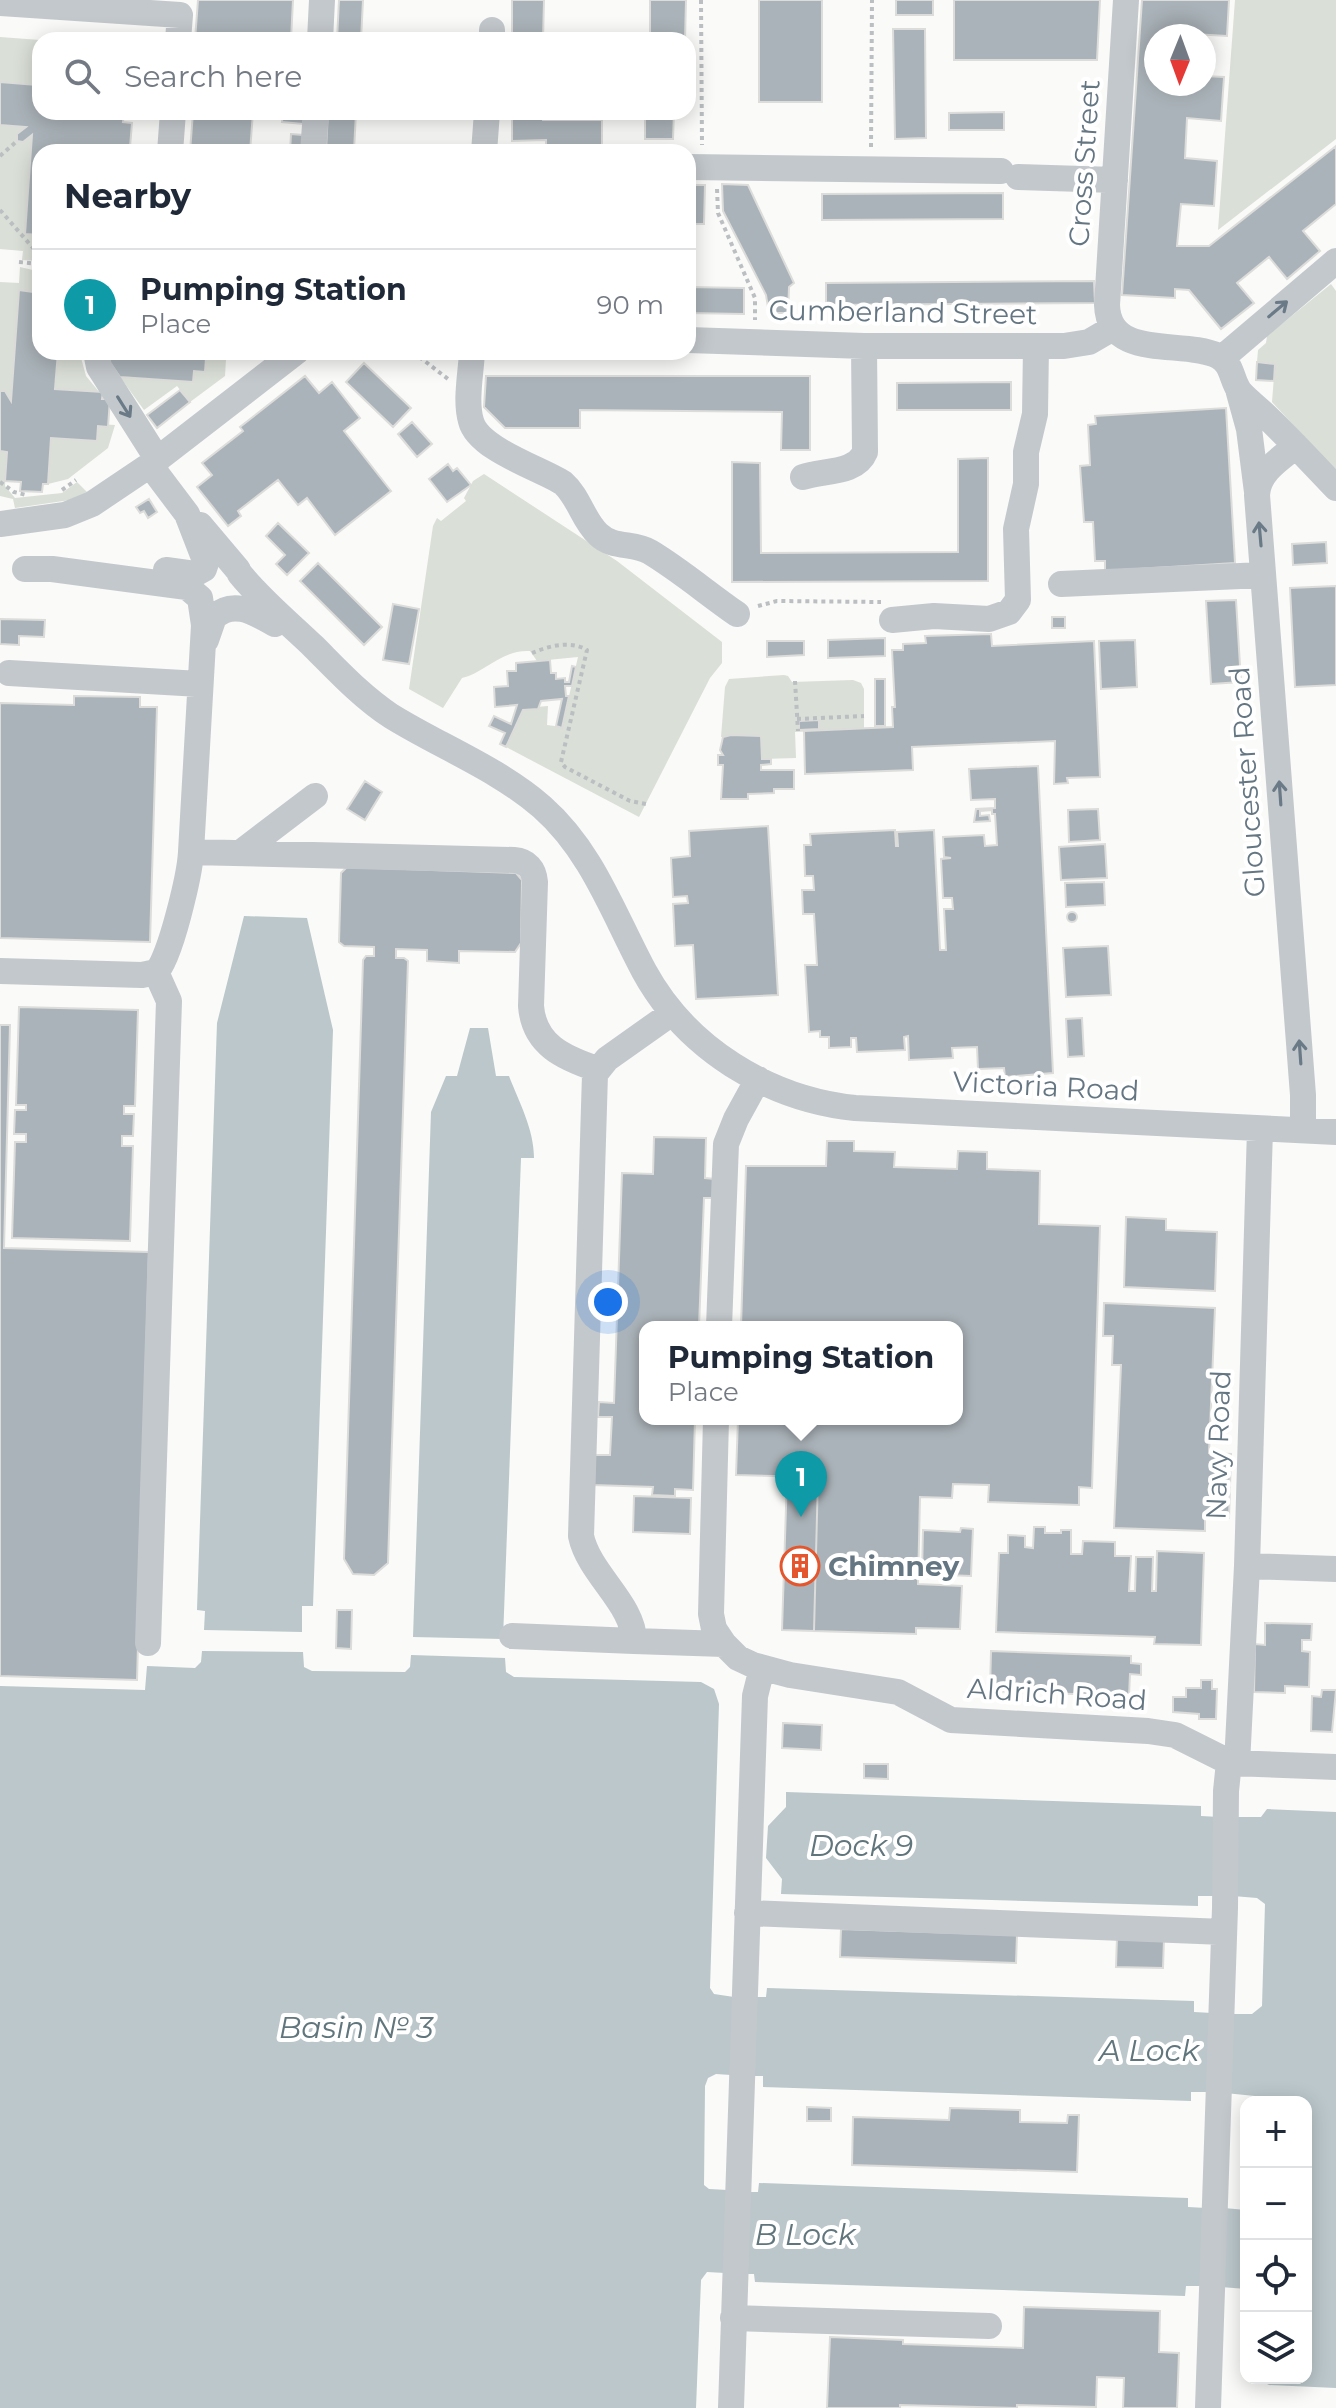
<!DOCTYPE html>
<meta charset="utf-8">
<style>
body{margin:0;font-family:Montserrat,sans-serif;background:#f2f2f3;color:#1f2937}
.controls{position:absolute;right:24px;bottom:24px;display:grid;overflow:hidden;border-radius:16px;box-shadow:0 4px 20px #0003}
.controls button{width:72px;height:72px;display:grid;place-items:center;padding:0;border:0;border-bottom:2px solid #e0e1e3;background:#fff;color:#1f2937;font:40px sans-serif}
.compass{position:absolute;left:1144px;top:24px;width:72px;height:72px;border-radius:50%;background:#fff;box-shadow:0 4px 20px #0003;rotate:181deg}
.you{position:absolute;left:608px;top:1302px;width:28px;height:28px;margin:-20px;border:6px solid #fff;border-radius:50%;background:#1a73e8;box-shadow:0 0 0 12px #1a73e833}
.badge{display:grid;place-items:center;width:52px;height:52px;border-radius:50%;background:#e4572e;color:#fff;font-size:26px;font-weight:700}
.pin{position:absolute;translate:-50% -66px;filter:drop-shadow(0 2px 4px #0008)}
.pin::after{content:'';position:absolute;top:42px;width:28px;height:24px;background:inherit;clip-path:polygon(0 0,100% 0,50% 100%)}
.popup{position:absolute;left:639px;top:1321px;width:324px;height:104px;box-sizing:border-box;display:grid;place-content:center;border-radius:16px;background:#fff;filter:drop-shadow(0 2px 6px #0005);font-size:26px;white-space:nowrap;color:#747a83}
.popup b{font-size:30px;color:#1f2937}
.popup::after{content:'';position:absolute;left:50%;top:100%;margin-left:-16px;border:16px solid transparent;border-top-color:#fff}
.list{margin:0;padding:0;list-style:none}
h2{display:flex;justify-content:space-between;align-items:center;height:104px;margin:0;padding:0 32px;font-size:34px}
h2 small{font-size:26px;font-weight:400;color:#747a83}
.list li{display:grid;grid-template-columns:52px 1fr auto;gap:24px;align-items:center;box-sizing:border-box;height:112px;padding:0 32px;border-top:2px solid #e0e1e3}
.list b{display:block;font-size:30px;white-space:nowrap}
.list p{margin:0;font-size:26px;white-space:nowrap;color:#747a83}
.list em{font-size:26px;font-style:normal;color:#747a83}
.icon{flex:none;width:44px;height:44px;fill:none;stroke:currentColor;stroke-width:2;stroke-linecap:round;stroke-linejoin:round}
.map{position:relative;flex:none;width:1336px;height:2408px;overflow:hidden}
.search{position:absolute;background:#fff;box-shadow:0 4px 20px #0003;left:32px;top:32px;width:664px;height:88px;display:flex;align-items:center;gap:20px;box-sizing:border-box;padding:0 28px;border-radius:24px;color:#747a83;font-size:30px}
.panel{position:absolute;background:#fff;box-shadow:0 4px 20px #0003;left:32px;top:144px;width:664px;height:216px;border-radius:24px}
.map>svg:first-child{display:block}
.green{fill:#dadfd7}
.water{fill:#bbc7cb}
.building{fill:#aab3b9;stroke:#dcdcda;stroke-width:2;fill-rule:evenodd}
.lines{fill:none;stroke-linecap:round;stroke-linejoin:round}
.path{stroke:#bbbfc2;stroke-width:4;stroke-dasharray:4 4;stroke-linecap:butt}
.minor{stroke:#c3c8cc;stroke-width:26}
.oneway{stroke:#6a7a87}
.labels{text-anchor:middle;dominant-baseline:central;stroke-width:8;stroke-linejoin:round;paint-order:stroke}
.street-label{font-size:28px;fill:#657683;stroke:#fff}
.poi-label{font-size:28px;font-weight:bold;fill:#657683;stroke:#fff;text-anchor:start}
.water-label{font-size:30px;font-style:italic;fill:#60757c;stroke:#fff}
</style>
<div class="map">
<svg width="1336" height="2408" viewBox="0 0 1336 2408">
<rect width="100%" height="100%" fill="#fafaf8"/>
<!-- green -->
<path class="green" d="M1235 0H1336V139L1218 230Z
M0 37 40 40 36 85 0 82Z
M0 125 34 127 40 152 39 261 22 260 23 251 0 249Z
M20 267 37 271V297L17 410 0 419V282L19 283Z
M1331 284 1336 291V471L1272 402 1275 364 1257 362 1258 350 1266 343 1267 336Z
M53 352 80 354 86 376 100 393 51 390Z
M206 358 226 359 225 376 190 402 177 386 144 410 120 377 192 382 194 371 205 372Z
M97 424 115 425 108 448 68 479 48 484 51 438Z
M0 451 7 452 5 486 15 498 62 493 77 482 87 492 84 498 15 508 13 499 0 496Z
M484 474 617 561 722 642V663L710 678 639 817 506 747 524 708 548 706 547 725 562 727 578 657 537 661 530 651C502 649 484 673 462 678L443 708 409 689 433 526 437 518 441 521 466 501 464 498 473 481Z
M784 675 788 676 792 682 853 680 861 683 864 689V729L795 732 796 758 762 759 761 737 732 735 721 737 725 687 729 679Z"/>
<!-- water -->
<path class="water" d="M244 916 307 918 333 1030 313 1606H302V1632L204 1630 205 1611 197 1610 217 1023Z
M470 1028H488L496 1076H509C519 1102 534 1129 534 1158H521L503 1639 413 1637 431 1112 446 1076H457Z
M202 1651 303 1652 304 1667 312 1671 405 1672 410 1667 411 1655 505 1658 506 1672 514 1677 701 1682 714 1689 719 1704 710 1988 714 1994 734 1997 731 2075 716 2074 708 2078 705 2086 704 2185 709 2189 728 2190 725 2273 707 2272 701 2280 696 2408H0V1686L145 1690 147 1666 195 1668 201 1662Z
M786 1792 1201 1806V1816L1219 1817 1218 1896H1198V1906L781 1894 782 1879 766 1858 768 1826 786 1807Z
M1267 1809 1336 1812V2388L1269 2385 1255 2378H1306V2102H1258L1255 2096 1225 2093 1228 2014H1252L1262 2006 1265 1904 1257 1898 1233 1896 1234 1817H1261Z
M767 1988 1194 2001V2012L1212 2013 1209 2092H1191V2101L763 2087V2076H751L754 1997H766Z
M759 2183 1188 2198V2207L1206 2208 1203 2286H1186L1185 2296 755 2282 754 2274H742L746 2192H758Z
M1224 2208 1246 2210V2289L1221 2287Z"/>
<!-- building -->
<path class="building" d="M198 0H293L291 40H195Z
M339 0H363L361 40H337Z
M512 0H544L543 40H512Z
M650 0H686L685 40H650Z
M759 0H822V102H759Z
M896 0H933V15H896Z
M954 0H1100L1097 60H954Z
M1142 0H1229L1227 36 1193 34 1156 36V84H1204V76L1224 77 1221 121 1187 118 1185 158 1217 161 1214 206 1181 204 1177 246H1209L1336 146V204L1303 231 1320 251 1287 279 1269 257 1237 283 1254 303 1221 329 1189 290 1175 289V298L1122 295Z
M893 29H925L926 138 895 139Z
M55 35 77 37V40H55Z
M39 43 40 112H124L123 122 132 123 130 147 120 146V151L75 148V152H40V235L25 234 32 135 23 142 17 141V134L26 127 0 125V82L36 85Z
M193 112H253L250 152H190Z
M283 112H305L303 124 282 122Z
M328 112H356L354 151 326 150Z
M512 112H543V120H602V148H546V140L512 141Z
M645 112H674L673 139H645Z
M1004 112V130H949V113Z
M291 134 303 135 301 152H290Z
M420 147 449 148V152H420Z
M722 184 748 185 794 283 789 287 788 313H769L766 295 723 211Z
M688 185H705L704 224H688Z
M1003 193V219L822 220V194Z
M1094 281 1095 303 826 305V283Z
M35 282 40 283V352H58L55 389 103 392 102 399H110L108 427 98 426 97 441 51 438 48 484H43L42 492 20 491 21 482 5 481 7 452 0 451V391H5L11 401 19 290 34 292Z
M688 287 744 288V314L688 313Z
M110 352H226V359L206 358 205 372 194 371 193 382 120 377 110 363Z
M1257 362 1275 364 1274 381 1256 380Z
M364 363 411 408 393 427 346 382Z
M305 376 319 393 332 382 360 418 344 431 391 491 335 535 307 498 298 505 278 480 238 511 241 516 228 526 197 487 212 475 202 463 243 431 240 427Z
M486 376H810V450H781L782 412 580 410V428H505L484 407Z
M1011 382V410H897V383Z
M180 390 190 402 157 428 147 415Z
M1226 408 1235 563 1105 571V561H1095L1093 522H1084L1080 466 1090 465 1088 425 1096 424 1095 416Z
M412 422 432 444 417 457 398 434Z
M988 458V581L732 582V462L760 463 761 553 958 552V459Z
M448 464 453 471 457 468 471 485 447 502 429 479Z
M149 499 157 512 148 518 144 511 140 513 136 507Z
M278 523 309 553 287 575 276 564 285 555 266 536Z
M1326 542 1327 563 1293 565 1292 544Z
M318 563 382 627 364 645 300 581Z
M1336 586V685L1295 687 1290 588Z
M1236 600 1241 682 1211 684 1206 601Z
M393 604 419 609 409 664 383 660Z
M1052 617H1065V628H1052Z
M0 619 45 620 44 637 19 636V645L0 644Z
M991 634 992 646 1094 641 1100 777 1067 778 1068 783 1054 784 1055 741 912 747 913 770 805 774 804 731 893 727 892 707H895L892 650H903V644L926 643 925 636Z
M885 638V656L828 658V640Z
M1135 640 1137 687 1101 689 1099 641Z
M767 641H804V655L767 657Z
M550 660 551 673H556V679L565 678V682H569L572 666 576 667 572 686H565L566 696H569L562 728 556 726 562 699 541 701 538 709 523 710 506 747 500 744 505 733 489 726 494 716 511 724 517 705 495 707 494 687 508 686 507 671H516V663Z
M875 679H885V726H875Z
M74 696 140 697V707H157L150 942 0 938V703L74 705Z
M819 720V729L799 730V721Z
M731 735 761 736 762 759H771V764L761 765V770H794V789H774V793L748 794V799H721L723 765H718V755H723L720 750 723 737Z
M1038 766 1053 1073 1005 1077 1004 1068 978 1069 977 1047 952 1048 953 1058 909 1060 908 1036 904 1037 905 1050 857 1052 856 1038H851V1047L829 1048V1037H820V1031L809 1032 805 965H817L814 914H803L802 890H814L813 876H805L804 845H811L810 834 895 830 896 846H898L897 832 934 830 940 950H946L944 909H953L952 898H943L941 859 951 858 944 857 943 837 984 835 985 846 997 845 995 814H992V810L980 811V816L989 815 990 821 974 822 976 809 995 808V799L971 800 969 769Z
M365 781 382 792 365 820 347 809Z
M1098 809 1100 840 1069 842 1068 810Z
M768 826 778 995 696 999 693 945 675 946 673 904 688 903 687 896 673 897 671 858 690 856 689 831Z
M1105 844 1107 878 1061 880 1059 847Z
M347 867 516 873 522 880 521 943 515 952 459 951V963L427 961V950L396 949V958H404L408 961 388 1563 374 1575 353 1574 344 1559 363 960 366 956H374V947L344 946 339 942 341 873Z
M1104 882 1105 905 1066 907 1065 883Z
M1067 917a5 5 0 1 1 10 0a5 5 0 1 1-10 0Z
M1108 946 1111 995 1066 997 1063 948Z
M19 1007 138 1010 135 1106H124V1114H134L133 1136H122V1146H133L130 1241 12 1238 15 1142H26V1134H14L15 1110H26V1105H16Z
M1082 1018 1084 1056 1068 1057 1066 1019Z
M0 1025H10L4 1248 149 1252 137 1680 0 1676Z
M654 1137 706 1138 705 1178 715 1179V1198H704L699 1327H645V1419H695L693 1490 675 1489V1496L652 1495 653 1487 593 1485 594 1455H610L612 1417H598L599 1402 614 1403 622 1173 653 1174Z
M827 1141H854V1151L895 1152 894 1167 957 1169 958 1151 987 1152V1169L1040 1171 1039 1224 1100 1226 1092 1488 1079 1487V1505L988 1502 989 1485 953 1484 952 1498 920 1497 918 1584 962 1586 960 1629 916 1628V1634L814 1631 818 1477 736 1475 738 1419H957V1327H741L746 1166H826Z
M1126 1217 1166 1219V1230L1217 1232 1215 1291 1124 1287Z
M1104 1303 1215 1308 1209 1453 1231 1454 1229 1518 1205 1517V1531L1114 1528 1121 1365H1112L1113 1336H1103Z
M787 1477H818L814 1631 782 1630ZM792 1557 809 1558V1575L792 1574Z
M634 1496 691 1498 690 1534 633 1532Z
M1034 1527H1045V1533H1061V1530H1071V1554H1082L1083 1541 1115 1542V1556H1131L1129 1591H1135L1136 1557H1153L1152 1591H1156L1157 1551 1204 1553 1201 1645 1154 1644 1155 1637 996 1632 999 1553H1008V1535L1025 1536V1547L1033 1548Z
M961 1528 973 1529 971 1576 922 1574 923 1530 960 1532Z
M792 1557 809 1558V1575L792 1574Z
M337 1610H352L351 1649 336 1648Z
M1265 1623 1312 1624 1311 1640H1302V1651L1310 1652 1309 1687 1285 1686V1693L1254 1692 1255 1644 1265 1645Z
M991 1651 1131 1656V1663L1141 1664V1675L1130 1674 1129 1696 990 1691Z
M1201 1680H1212V1689H1217L1216 1719H1199V1714L1173 1712V1697H1186V1688H1201Z
M1322 1690H1336L1332 1732 1311 1731 1312 1696 1321 1697Z
M783 1723 822 1725 821 1750 782 1748Z
M864 1764H888V1779L864 1778Z
M841 1929 1017 1935 1016 1963 840 1957Z
M1117 1937 1164 1939 1163 1968 1116 1967Z
M807 2107 831 2108V2121H807Z
M950 2108 1020 2110V2122L1067 2123 1068 2115H1079L1077 2172 852 2165 853 2117 949 2120Z
M1024 2307 1160 2311 1159 2352 1179 2353 1177 2408H1123L1124 2378 1097 2377 1096 2407 1017 2405V2408L900 2405V2408H827L830 2337 903 2340V2344L1023 2348Z"/>
<g class="lines">
<!-- path -->
<path class="path" d="M701 0 702 145
M871 147 872 0
M0 156 17 141
M717 189 718 213 755 298V320
M0 210 40 256
M19 262 40 264
M413 352 448 379
M0 482 14 492 26 495
M62 490 76 480
M758 606 777 601 881 602
M532 653C549 646 570 640 587 650L561 762 565 767 630 801 646 804
M795 681 798 731
M797 719 864 716"/>
<!-- minor -->
<path class="minor" d="M1126 0 1107 305C1109 361 1183 339 1218 356 1233 364 1231 380 1240 392 1248 401 1259 409 1267 417 1291 440 1313 464 1336 488
M0 3 180 15 178 40
M320 40 322 0
M492 40V30
M170 152 173 112
M313 152 316 112
M484 152 487 112
M688 167 1001 171
M1018 177 1115 180
M688 340 864 346H1064L1089 342 1113 328
M96 352 99 367 158 460
M472 352C471 373 465 401 471 421 478 449 539 468 563 483 579 497 583 520 598 534 613 549 634 542 650 552 680 570 708 594 737 614
M1222 358 1336 261
M1238 389 1249 429 1257 492
M1296 446C1280 459 1258 472 1257 495L1303 1095V1130
M150 465 187 514 206 563 204 569 195 574 166 570
M803 477C823 470 856 474 865 452L864 346
M0 524 65 515 92 504 150 465 296 352
M200 525 238 570
M25 569H52L187 587 200 598 204 625 191 852 514 860C527 861 534 869 535 882L531 1006C534 1045 564 1058 597 1069
M240 574C262 601 289 623 314 647 338 671 362 697 391 716 441 747 497 768 542 807 592 851 613 913 644 971 686 1048 768 1099 855 1108L1336 1132
M1061 584 1263 575
M892 620 934 616 989 619 1009 612 1018 600 1016 529 1026 484V452L1035 414 1036 346
M206 640 214 617C234 599 255 613 275 624
M9 673 200 684
M240 853 315 796
M0 971 142 975 156 972C170 960 190 873 191 852
M672 1013 607 1059 595 1074 581 1536C589 1574 634 1604 634 1641L724 1644
M719 1327 726 1144 736 1119 758 1079
M716 1419 711 1614 714 1629 724 1644 738 1658 753 1665 790 1675 898 1692 951 1720 1148 1731 1175 1735 1231 1763 1336 1767
M1247 1566 1336 1569
M512 1636 634 1641
M148 1643 169 1001 156 972
M1237 1764 1247 1566 1260 1129
M747 1913 1224 1932
M733 2318 989 2326
M731 2408 755 1696 762 1668
M1208 2408 1225 1908 1226 1791 1229 1762"/>
</g>
<!-- one-way arrows -->
<defs><path id="oneway-shaft" d="M-6 0H5M1.5-3L5.5 0L1.5 3" fill="none" stroke-width="1.6" stroke-linecap="round" stroke-linejoin="round" transform="scale(2)"/></defs>
<g class="oneway">
<use href="#oneway-shaft" transform="translate(1278 309) rotate(-40)"/>
<use href="#oneway-shaft" transform="translate(124 407) rotate(58)"/>
<use href="#oneway-shaft" transform="translate(1260 534) rotate(-95)"/>
<use href="#oneway-shaft" transform="translate(1280 793) rotate(-94)"/>
<use href="#oneway-shaft" transform="translate(1300 1052) rotate(-94)"/>
</g>
<!-- icons -->
<defs>
<symbol id="building-ring" viewBox="-11 -11 22 22"><circle r="9.5" fill="#fff" stroke="#e4572e" stroke-width="1.5"/><path d="M-4-6H4V6H1V3H-1V6H-4ZM-2.5-4.3h1.7v1.8h-1.7ZM.8-4.3h1.7v1.8H.8ZM-2.5-1h1.7V.8h-1.7ZM.8-1h1.7V.8H.8Z" fill="#e4572e"/></symbol>
</defs>
<g fill-rule="evenodd">
<use href="#building-ring" x="778" y="1544" width="44" height="44"/>
</g>
<g class="labels">
<!-- street labels -->
<g class="street-label">
<text transform="translate(1084 163) rotate(-86)">Cross Street</text>
<text transform="translate(903 312) rotate(1)">Cumberland Street</text>
<text transform="translate(1247 782) rotate(-94)">Gloucester Road</text>
<text transform="translate(1046 1086) rotate(3)">Victoria Road</text>
<text transform="translate(1218 1445) rotate(-88)">Navy Road</text>
<text transform="translate(1057 1694) rotate(4)">Aldrich Road</text>
</g>
<!-- poi labels -->
<g class="poi-label">
<text x="828" y="1566">Chimney</text>
</g>
<!-- water labels -->
<g class="water-label">
<text x="861" y="1845">Dock 9</text>
<text x="356" y="2027">Basin № 3</text>
<text x="1149" y="2050">A Lock</text>
<text x="805" y="2234">B Lock</text>
</g>
</g>
</svg>
<div class="controls">
<button>+</button>
<button>−</button>
<button><svg class="icon" aria-label="locate" viewBox="0 0 24 24"><circle cx="12" cy="12" r="6"/><path d="M12 2v4M12 18v4M2 12h4M18 12h4"/></svg></button>
<button><svg class="icon" aria-label="layers" viewBox="0 0 24 24"><path d="M12 4l9 5-9 5-9-5zM3 14l9 5 9-5"/></svg></button>
</div>
<svg class="compass" viewBox="-18 -18 36 36"><path d="M0-13l5 13h-10z" fill="#e53935"/><path d="M0 13l5-13h-10z" fill="#747a83"/></svg>
<div class="you"></div>
<div class="pin badge" style="left:801px;top:1517px;background:#0f9aa8">1</div>
<div class="popup"><b>Pumping Station</b>Place</div>
<div class="search"><svg class="icon" aria-label="search" viewBox="0 0 24 24"><circle cx="10" cy="10" r="6"/><path d="M15 15l6 6"/></svg>Search here</div>
<section class="panel">
<h2>Nearby<small></small></h2>
<ul class="list">
<li><span class="badge" style="background:#0f9aa8">1</span><div><b>Pumping Station</b><p>Place</p></div><em>90 m</em></li>
</ul>
</section>
</div>
